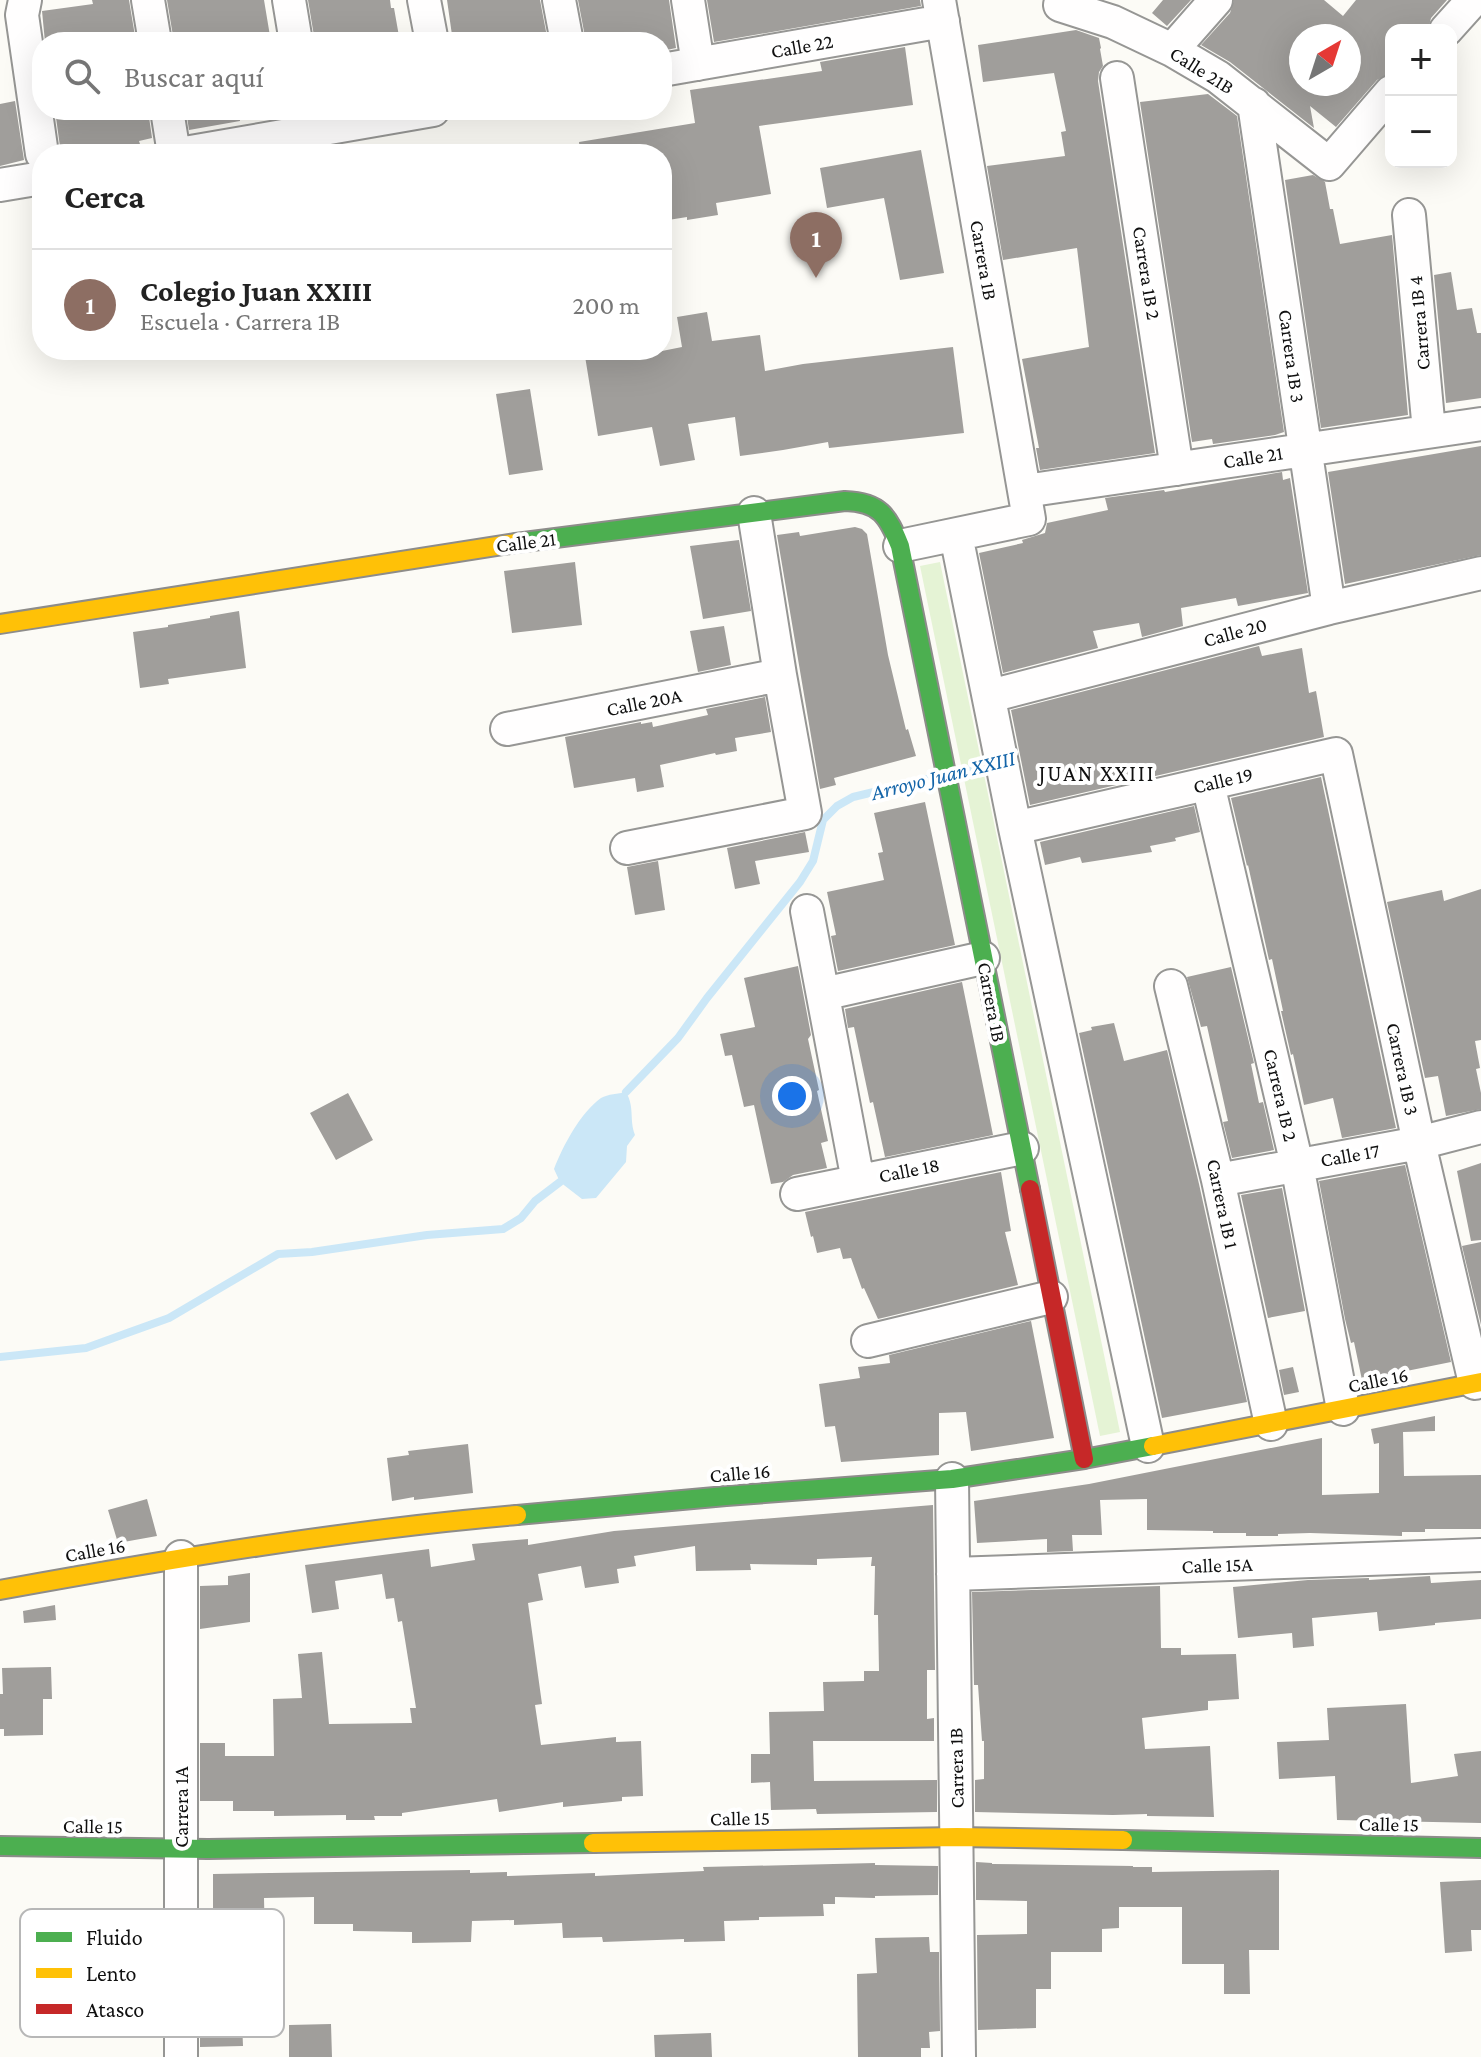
<!DOCTYPE html>
<html lang="es">
<meta charset="utf-8">
<style>
body{margin:0;font-family:"Crimson Pro",serif;background:#f2f2f2;color:#222}
.controls{position:absolute;right:24px;top:24px;display:grid;overflow:hidden;border-radius:16px;box-shadow:0 8px 32px #0002}
.controls button{width:72px;height:72px;display:grid;place-items:center;padding:0;border:0;border-bottom:2px solid #e0e0e0;background:#fff;color:#222;font:40px sans-serif}
.compass{position:absolute;left:1289px;top:24px;width:72px;height:72px;border-radius:50%;background:#fff;box-shadow:0 8px 32px #0002;rotate:39deg}
.you{position:absolute;left:792px;top:1096px;width:28px;height:28px;margin:-20px;border:6px solid #fff;border-radius:50%;background:#1a73e8;box-shadow:0 0 0 12px #1a73e833}
.badge{display:grid;place-items:center;width:52px;height:52px;border-radius:50%;background:#d93025;color:#fff;font-size:26px;font-weight:700}
.pin{position:absolute;translate:-50% -66px;filter:drop-shadow(0 2px 4px #0008)}
.pin::after{content:'';position:absolute;top:42px;width:28px;height:24px;background:inherit;clip-path:polygon(0 0,100% 0,50% 100%)}
.list{margin:0;padding:0;list-style:none}
h2{display:flex;justify-content:space-between;align-items:center;height:104px;margin:0;padding:0 32px;font-size:34px}
h2 small{font-size:26px;font-weight:400;color:#767676}
.list li{display:grid;grid-template-columns:52px 1fr auto;gap:24px;align-items:center;box-sizing:border-box;height:112px;padding:0 32px;border-top:2px solid #e0e0e0}
.list b{display:block;font-size:30px;white-space:nowrap}
.list p{margin:0;font-size:26px;white-space:nowrap;color:#767676}
.list em{font-size:26px;font-style:normal;color:#767676}
.icon{flex:none;width:44px;height:44px;fill:none;stroke:currentColor;stroke-width:2;stroke-linecap:round;stroke-linejoin:round}
.map{position:relative;flex:none;width:1481px;height:2057px;overflow:hidden}
.search{position:absolute;background:#fff;box-shadow:0 8px 32px #0002;left:32px;top:32px;width:640px;height:88px;display:flex;align-items:center;gap:20px;box-sizing:border-box;padding:0 28px;border-radius:32px;color:#767676;font-size:30px}
.panel{position:absolute;background:#fff;box-shadow:0 8px 32px #0002;left:32px;top:144px;width:640px;height:216px;border-radius:32px}
.map>svg:first-child{display:block}
.green{fill:#e5f3d5}
.water{fill:#cbe7f7}
.lines{fill:none;stroke-linecap:round;stroke-linejoin:round}
.stream{stroke:#cbe7f7;stroke-width:8}
.building{fill:#a09e9b;fill-rule:evenodd}
.street-casing{stroke:#969694;stroke-width:36}
.fast-casing{stroke:#8d8c8a;stroke-width:22}
.slow-casing{stroke:#8d8c8a;stroke-width:22}
.jam-casing{stroke:#8d8c8a;stroke-width:22}
.street{stroke:#fffefe;stroke-width:32}
.fast{stroke:#4caf50;stroke-width:18}
.slow{stroke:#ffc107;stroke-width:18}
.jam{stroke:#c62828;stroke-width:18}
.labels{text-anchor:middle;dominant-baseline:central;stroke-width:8;stroke-linejoin:round;paint-order:stroke}
.street-label{font-size:20px;fill:#101010;stroke:#fff}
.neighbourhood-label{font-size:22px;letter-spacing:2px;fill:#101010;stroke:#fff}
.water-label{font-size:22px;font-style:italic;fill:#1364a8;stroke:#fff}
.key{fill:#fff;stroke:#b7b7b7;stroke-width:2}
.key-label{font-size:22px;fill:#101010}
</style>
<div class="map">
<svg width="1481" height="2057" viewBox="0 0 1481 2057">
<rect width="100%" height="100%" fill="#fcfbf6"/>
<!-- green -->
<path class="green" d="M940 562 1120 1432 1100 1436 920 566Z"/>
<!-- water -->
<path class="water" d="M626 1092C635 1108 629 1119 635 1135L627 1146 626 1162 596 1198 582 1199 560 1182 554 1169C563 1146 580 1113 601 1098 608 1094 618 1094 626 1092Z"/>
<g class="lines">
<!-- stream -->
<path class="stream" d="M957 772 994 762
M626 1092 678 1038 707 998 800 882 813 861 823 820 837 806 853 797 932 778
M0 1357 86 1348 130 1332 169 1318 278 1254 312 1252 427 1235 503 1229 521 1218 535 1201 560 1182"/>
</g>
<!-- building -->
<path class="building" d="M92 0H129L136 42H45L42 11 93 4Z
M167 0H264L271 42H174Z
M308 0H390L391 8H394L400 42H315Z
M447 0H540L548 42H453Z
M578 0H669L676 48 662 51V42H586Z
M707 0H920L921 6 714 42Z
M1163 0H1191L1167 26 1152 13Z
M1234 0H1324L1343 16 1356 0H1447L1431 18 1428 30H1391V73L1377 80 1336 127 1310 106 1314 128 1230 62 1201 45 1230 13ZM1301 36H1349V84H1301Z
M1076 30 1099 38 1101 48 1100 49 1103 66 1099 72 1098 81 1155 453 1040 470 1036 448H1039L1022 359 1089 347 1077 248 1003 260 987 166 1065 156 1061 132 1066 131 1054 73 983 82 978 45Z
M905 47 913 105 759 126 771 194 716 203 718 215 687 220V217L662 221V154H580L579 142 695 123 690 90 822 71 820 62Z
M1208 94 1237 116 1284 432 1275 435 1213 444 1212 439 1192 442 1140 102Z
M15 101 24 160 0 166V104Z
M55 110H148L152 138 139 141 140 144 87 154H61Z
M186 110H239L240 121 189 130Z
M921 150 944 273 900 280 884 198 827 208 820 168Z
M1313 175 1325 182 1330 209H1333L1340 244 1392 235 1408 415 1321 428 1285 180Z
M1451 272 1457 310 1472 308 1477 333H1481V398L1446 403 1434 275Z
M707 312 712 341 760 335 765 371 803 364 953 347 964 433 829 448 828 442 783 450 740 456 735 417 688 424 695 460 660 466 652 427 598 436 584 350H616L617 360 682 347 677 317Z
M530 389 543 470 509 475 496 394Z
M1481 446V555L1345 584 1328 472Z
M1282 472 1283 480 1290 478 1308 593 1238 606 1236 598 1181 608 1183 626 1142 637 1139 623 1093 631 1098 648 1003 673 979 553 1023 543 1022 540 1045 533 1047 523 1108 510 1105 498 1164 490 1165 492Z
M855 527 862 529 867 534 888 655 906 730 908 729 916 756 834 778 836 785 820 789 777 535 799 532 800 536Z
M739 540 751 611 703 619 690 546Z
M575 562 582 625 512 633 504 571Z
M239 611 246 668 168 679 169 684 140 688 133 632 168 627V625L210 618V616Z
M724 626 731 665 698 672 690 631Z
M1259 646 1262 656 1302 648 1309 693 1316 691 1324 737 1030 805 1011 710Z
M765 697 771 732 735 738 737 751 716 755 715 753 660 765 664 787 637 792 635 778 574 788 565 737 641 722V724L652 722 653 727 708 715 706 709Z
M1321 777 1396 1128 1342 1138 1333 1098 1304 1105 1293 1054 1291 1055 1281 1011H1283L1272 959 1269 960 1248 865 1247 866 1231 798Z
M925 802 955 945 838 971 831 936 836 935 827 892 884 880 878 853 883 852 874 813Z
M1194 806 1200 832 1175 838 1176 841 1150 846 1152 852 1082 863 1080 857 1045 865 1040 842Z
M805 832 809 852 755 861 760 884 735 889 727 848Z
M658 861 665 910 635 915 627 867Z
M1481 889V1040L1475 1041 1480 1068 1476 1069 1481 1093V1109L1446 1116 1438 1076 1425 1078 1387 902 1442 890 1444 901Z
M798 966 811 1035 808 1039 819 1090 817 1091 828 1141 821 1143 827 1168 793 1175 783 1182 771 1184 754 1105 744 1107 732 1055 725 1056 720 1034 755 1027 744 978Z
M1231 967 1254 1063 1251 1064 1259 1103 1263 1102 1274 1150 1232 1158 1223 1122 1228 1121 1207 1026 1201 1027 1187 977Z
M962 982 993 1135 885 1157 873 1102 870 1103 854 1027 848 1028 845 1009Z
M1114 1023 1124 1061 1167 1050 1199 1184 1247 1402 1162 1418 1079 1033 1092 1030 1091 1027Z
M348 1093 373 1140 336 1160 310 1113Z
M1481 1163V1240L1471 1241 1457 1171Z
M1405 1165 1451 1362 1362 1380 1354 1342 1351 1343 1345 1319 1319 1181Z
M1001 1172 1011 1231 1005 1232 1018 1285 878 1319 864 1288 862 1289 851 1258 843 1259 840 1248 817 1253 813 1236 811 1237 805 1212Z
M1282 1188 1305 1311 1268 1318 1241 1195Z
M1481 1242V1325L1462 1246Z
M1031 1321 1054 1438 971 1451 966 1412 939 1413V1455L841 1462 835 1426 825 1427 819 1384 860 1378 858 1367 890 1363 889 1355Z
M1293 1367 1299 1392 1284 1395 1279 1370Z
M1435 1416V1431L1403 1432 1404 1476 1481 1475V1529H1425V1532H1402V1536L1310 1533 1278 1534V1536H1246V1533H1213V1531L1147 1530V1499L1100 1500 1102 1535H1072L1073 1551 1047 1552V1539L977 1543 974 1501 1089 1484 1322 1438V1495L1379 1493V1443L1374 1444 1371 1429Z
M468 1444 473 1493 414 1500V1497L392 1501 387 1458 409 1455 408 1451Z
M147 1499 157 1536 118 1543 108 1510Z
M933 1505 935 1670H927V1719L934 1718V1741H813L814 1781 937 1780V1812L817 1814 816 1809 771 1810 770 1782 751 1783V1754H770L769 1712 824 1711 823 1682 864 1681V1671H879L878 1615H874L875 1566H871L872 1557 817 1559V1565L750 1564 751 1570 696 1571 695 1546 634 1556 636 1566 617 1569 619 1583 585 1588 581 1566 538 1574 543 1600 528 1603 542 1704 535 1705 541 1745 616 1737V1742L641 1741 643 1796 622 1797V1801L563 1807V1802L499 1812 497 1799 402 1813V1816H374L375 1820H346V1815L274 1816V1811H233V1801H200V1743H225V1756H274L273 1699 302 1698 298 1654 322 1652 329 1724 412 1723 410 1708H416L402 1621 398 1622 394 1598 386 1599 382 1574 335 1581 339 1609 312 1613 305 1565 429 1549 431 1567 475 1560 472 1544 528 1539V1545L614 1531Z
M250 1573V1622L200 1629V1586L228 1585V1576Z
M1430 1576 1431 1583 1481 1580V1619L1435 1623V1625L1379 1631 1377 1612 1312 1618 1314 1646 1293 1648 1292 1633 1238 1638 1233 1587 1308 1580 1369 1578V1580Z
M1160 1586 1161 1648H1181V1655L1236 1654 1239 1699 1208 1701V1710L1142 1718 1145 1749 1210 1746 1214 1817 1147 1816V1814L1113 1815 975 1812V1780L984 1779V1741H982L978 1685H974L972 1592Z
M55 1605 56 1620 24 1623 23 1611Z
M51 1667 52 1699H43V1735L4 1736V1729H0V1694H3L2 1668Z
M1406 1704 1411 1783 1458 1776 1454 1754 1481 1751V1823L1337 1820 1335 1776 1279 1779 1277 1742 1329 1740 1327 1708Z
M976 1862 992 1863V1864L1133 1866V1867H1152V1872L1279 1870V1950H1249L1250 1994H1224V1964H1182V1907H1119V1928L1102 1929V1952H1051V1989H1036V2028L978 2030 977 1935 1027 1934V1901L976 1900Z
M875 1863V1865L938 1866V1895L875 1896V1898L835 1897V1904H823L824 1916 759 1917V1920L724 1921 725 1941 684 1942V1939L603 1942 602 1937 563 1938 562 1923 514 1925V1920L472 1921 471 1942 412 1943V1932L353 1931V1924H314V1897L264 1898 265 1945 240 1946 241 1978H238V2022L242 2021 243 2046 200 2047V1924L213 1923V1874L470 1870V1873L507 1872V1876L595 1873V1876L704 1871 703 1867Z
M1481 1880V1930H1471L1472 1951 1445 1953 1440 1882Z
M929 1937 930 1952H939L940 2031 929 2032 930 2048H921V2057H858L857 1974 877 1973 875 1938Z
M331 2024 332 2057H289V2025Z
M711 2033 712 2057H655L654 2035Z"/>
<g class="lines">
<defs>
<path id="street" d="M25 0 22 15 42 154
M148 0 155 42
M289 0 296 42
M424 0 432 42
M559 0 567 42
M688 0 698 64
M1064 0 1060 5 1113 22 1172 50 1218 77 1329 164 1391 92
M1446 30 1473 0
M1172 50 1216 0
M662 70 943 21
M1117 78 1177 469
M1254 104 1329 608
M167 110 174 154
M179 154 433 110
M0 185 42 178
M1409 215 1429 431
M1025 491 1481 424
M956 535 1015 828 1148 1446
M900 546 1029 519 939 0
M990 696 1329 608 1481 573
M507 729 780 675
M1208 784 1297 1165 1343 1409
M1015 828 1336 754 1419 1143 1475 1383
M627 848 805 813 780 675 754 513
M807 911 858 1181
M1171 986 1218 1180 1271 1424
M823 994 983 958
M1218 1180 1419 1143 1481 1127
M797 1194 1022 1148
M868 1341 1051 1297
M952 1479 959 2057
M953 1574 1481 1555
M181 2057V1557"/>
<path id="fast" d="M516 543 845 501C880 502 888 516 900 546L1030 1189
M517 1515 726 1496 952 1479 1084 1459 1153 1446
M1123 1840 1481 1848
M0 1846 208 1849 593 1843"/>
<path id="slow" d="M0 624 516 543
M1153 1446 1481 1382
M0 1590C171 1559 343 1530 517 1515
M593 1843 957 1837 1123 1840"/>
<path id="jam" d="M1030 1189 1084 1459"/>
</defs>
<!-- street casing -->
<use href="#street" class="street-casing"/>
<!-- fast casing -->
<use href="#fast" class="fast-casing"/>
<!-- slow casing -->
<use href="#slow" class="slow-casing"/>
<!-- jam casing -->
<use href="#jam" class="jam-casing"/>
<!-- street -->
<use href="#street" class="street"/>
<!-- fast -->
<use href="#fast" class="fast"/>
<!-- slow -->
<use href="#slow" class="slow"/>
<!-- jam -->
<use href="#jam" class="jam"/>
</g>
<g class="labels">
<!-- street labels -->
<g class="street-label">
<text transform="translate(802 46) rotate(-10)">Calle 22</text>
<text transform="translate(1202 70) rotate(32)">Calle 21B</text>
<text transform="translate(984 260) rotate(80)">Carrera 1B</text>
<text transform="translate(1147 273) rotate(81)">Carrera 1B 2</text>
<text transform="translate(1419 323) rotate(-95)">Carrera 1B 4</text>
<text transform="translate(1292 356) rotate(82)">Carrera 1B 3</text>
<text transform="translate(1253 457) rotate(-9)">Calle 21</text>
<text transform="translate(526 542) rotate(-7)">Calle 21</text>
<text transform="translate(1235 632) rotate(-15)">Calle 20</text>
<text transform="translate(644 702) rotate(-11)">Calle 20A</text>
<text transform="translate(1223 780) rotate(-13)">Calle 19</text>
<text transform="translate(992 1002) rotate(79)">Carrera 1B</text>
<text transform="translate(1403 1069) rotate(78)">Carrera 1B 3</text>
<text transform="translate(1281 1095) rotate(77)">Carrera 1B 2</text>
<text transform="translate(1350 1155) rotate(-10)">Calle 17</text>
<text transform="translate(909 1170) rotate(-11)">Calle 18</text>
<text transform="translate(1223 1204) rotate(78)">Carrera 1B 1</text>
<text transform="translate(1378 1380) rotate(-11)">Calle 16</text>
<text transform="translate(740 1473) rotate(-5)">Calle 16</text>
<text transform="translate(95 1550) rotate(-10)">Calle 16</text>
<text transform="translate(1217 1565) rotate(-2)">Calle 15A</text>
<text transform="translate(956 1768) rotate(-91)">Carrera 1B</text>
<text transform="translate(181 1807) rotate(-90)">Carrera 1A</text>
<text transform="translate(740 1818) rotate(-1)">Calle 15</text>
<text transform="translate(1389 1824) rotate(1)">Calle 15</text>
<text transform="translate(93 1826) rotate(1)">Calle 15</text>
</g>
<!-- neighbourhood labels -->
<g class="neighbourhood-label">
<text x="1097" y="773">JUAN XXIII</text>
</g>
<!-- water labels -->
<g class="water-label">
<text transform="translate(943 775) rotate(-14)">Arroyo Juan XXIII</text>
</g>
</g>
<!-- legend -->
<rect x="20" y="1909" width="264" height="128" rx="12" class="key"/>
<rect x="36" y="1932" width="36" height="10" fill="#4caf50"/>
<rect x="36" y="1968" width="36" height="10" fill="#ffc107"/>
<rect x="36" y="2004" width="36" height="10" fill="#c62828"/>
<g class="key-label">
<text x="86" y="1945">Fluido</text>
<text x="86" y="1981">Lento</text>
<text x="86" y="2017">Atasco</text>
</g>
</svg>
<div class="controls">
<button>+</button>
<button>−</button>
</div>
<svg class="compass" viewBox="-18 -18 36 36"><path d="M0-13l5 13h-10z" fill="#e53935"/><path d="M0 13l5-13h-10z" fill="#767676"/></svg>
<div class="you"></div>
<div class="pin badge" style="left:816px;top:278px;background:#8d6e63">1</div>
<div class="search"><svg class="icon" aria-label="search" viewBox="0 0 24 24"><circle cx="10" cy="10" r="6"/><path d="M15 15l6 6"/></svg>Buscar aquí</div>
<section class="panel">
<h2>Cerca<small></small></h2>
<ul class="list">
<li><span class="badge" style="background:#8d6e63">1</span><div><b>Colegio Juan XXIII</b><p>Escuela · Carrera 1B</p></div><em>200 m</em></li>
</ul>
</section>
</div>
